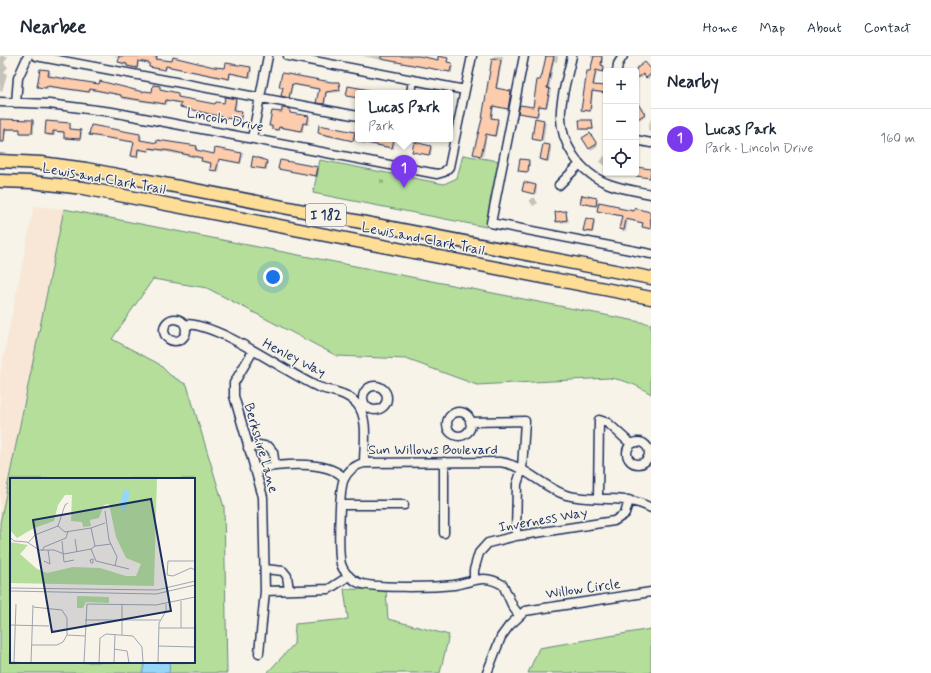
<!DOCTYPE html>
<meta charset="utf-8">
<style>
body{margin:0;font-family:Mynerve,sans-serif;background:#f6f6f7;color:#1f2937}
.controls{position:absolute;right:12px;top:12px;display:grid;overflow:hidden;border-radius:4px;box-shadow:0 1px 3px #0004}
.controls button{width:36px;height:36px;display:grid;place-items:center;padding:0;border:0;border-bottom:1px solid #e0e1e3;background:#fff;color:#1f2937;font:20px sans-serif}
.you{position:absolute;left:273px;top:221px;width:14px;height:14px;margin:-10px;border:3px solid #fff;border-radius:50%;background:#1a73e8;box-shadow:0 0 0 6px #1a73e833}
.badge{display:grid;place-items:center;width:26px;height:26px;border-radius:50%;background:#7c3aed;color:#fff;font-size:13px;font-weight:700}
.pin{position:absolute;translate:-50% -33px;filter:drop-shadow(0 1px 2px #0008)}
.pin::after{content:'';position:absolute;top:21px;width:14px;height:12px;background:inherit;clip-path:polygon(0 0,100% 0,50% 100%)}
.popup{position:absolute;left:355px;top:34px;width:98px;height:52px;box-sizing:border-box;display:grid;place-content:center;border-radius:4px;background:#fff;filter:drop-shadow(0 1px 3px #0005);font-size:13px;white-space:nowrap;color:#747a83}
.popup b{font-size:15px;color:#1f2937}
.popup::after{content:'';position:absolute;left:50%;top:100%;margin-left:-8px;border:8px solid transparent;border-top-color:#fff}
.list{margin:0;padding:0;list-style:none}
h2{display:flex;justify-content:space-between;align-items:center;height:52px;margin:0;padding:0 16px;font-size:17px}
h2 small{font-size:13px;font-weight:400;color:#747a83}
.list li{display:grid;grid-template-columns:26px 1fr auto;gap:12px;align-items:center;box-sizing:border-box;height:60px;padding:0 16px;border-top:1px solid #e0e1e3}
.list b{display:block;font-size:15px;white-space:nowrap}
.list p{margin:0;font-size:13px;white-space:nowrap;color:#747a83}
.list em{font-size:13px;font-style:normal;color:#747a83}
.icon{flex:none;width:22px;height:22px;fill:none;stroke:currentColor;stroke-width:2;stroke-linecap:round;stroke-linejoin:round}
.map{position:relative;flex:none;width:651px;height:617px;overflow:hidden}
header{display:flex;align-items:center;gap:24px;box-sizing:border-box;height:56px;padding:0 20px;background:#fff;border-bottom:1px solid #e0e1e3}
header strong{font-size:19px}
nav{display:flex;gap:22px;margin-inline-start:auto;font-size:14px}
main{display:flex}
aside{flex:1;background:#fff}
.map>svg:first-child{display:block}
.built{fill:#f8e7d6}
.green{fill:#b5de9b;stroke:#68867c;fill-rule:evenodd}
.water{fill:#96d7f8;stroke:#6594ba}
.shadow{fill:#0003}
.building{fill:#fcccac;stroke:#1b2f5e}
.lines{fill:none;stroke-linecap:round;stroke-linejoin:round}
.minor-casing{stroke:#1b2f5e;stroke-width:11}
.highway-casing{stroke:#1b2f5e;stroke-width:15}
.minor{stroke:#f7f3e8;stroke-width:8}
.highway{stroke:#fedd96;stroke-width:12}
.labels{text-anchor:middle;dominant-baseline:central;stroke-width:3;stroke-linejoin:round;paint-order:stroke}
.shield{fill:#f7f3e8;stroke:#5d6a87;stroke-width:1}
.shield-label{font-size:13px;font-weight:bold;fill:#1b2f5e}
.street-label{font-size:14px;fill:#1b2f5e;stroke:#f7f3e8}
.inset-road{fill:none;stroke:#9fa5b1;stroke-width:1}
.view{fill:#1b2f5e;fill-opacity:0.15;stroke:#1b2f5e;stroke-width:2}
.inset-edge{fill:none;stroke:#1b2f5e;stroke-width:2}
</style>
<header>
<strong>Nearbee</strong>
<nav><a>Home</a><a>Map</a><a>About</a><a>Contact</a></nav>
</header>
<main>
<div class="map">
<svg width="651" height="617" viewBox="0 0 651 617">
<rect width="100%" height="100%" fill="#f7f3e8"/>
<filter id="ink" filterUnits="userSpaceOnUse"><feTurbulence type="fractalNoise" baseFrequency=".025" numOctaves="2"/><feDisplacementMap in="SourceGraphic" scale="8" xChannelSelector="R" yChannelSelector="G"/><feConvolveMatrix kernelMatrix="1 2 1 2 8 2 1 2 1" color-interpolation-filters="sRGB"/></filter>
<g filter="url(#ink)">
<!-- built -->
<path class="built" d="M34 150 64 153 0 467V318Z"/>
<!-- green -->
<path class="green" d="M463 99 499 105 486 171 313 137 320 104 444 128 457 122Z
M64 153 651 268V338C637 329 625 324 609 322L477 329 406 303 337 300 207 232 153 223 112 283 159 308 170 319 187 329 224 451 227 617H0V467ZM11 423H194V606H11Z
M344 533 386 534 388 563 449 579 440 617H267L294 588 295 568 348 563Z
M651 573V617H528L539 592Z"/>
<!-- water -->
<path class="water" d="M145 606H170L169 617H142Z"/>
<!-- shadow -->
<path class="shadow" d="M0 0H8L4 7 8 11 4 16 7 18 2 35 0 34Z
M113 0H158V4L214 12H250L252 14 251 22 231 18 230 24 167 11 166 15 151 12 150 8 139 6 138 13 130 11 121 8 120 2Z
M362 0H421L439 5 447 3 448 7 453 10 452 17Z
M494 0H503L497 33 513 38 509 54 494 51 492 63 499 66 496 81 487 79 483 101 474 98 483 63Z
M547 0H558L557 6 554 5 549 34 551 36 547 52 540 51 538 61 521 58 520 56 533 52Z
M590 0H601L603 2V11L605 13 604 17 597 15 594 30 606 31V38L593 36 591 56 582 54 594 3Z
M645 7 651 14V21L648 23 645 19 640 23 635 15Z
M41 14 49 15 51 17 50 21 144 37H153L160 31 161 34 178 37 179 42 216 50 225 48 236 44 237 45 236 55 243 57 241 66 183 52 182 48 167 45 166 49 123 43 122 40 91 34 90 37 48 31V33L40 32 38 30Z
M283 18 331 27H338L341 36 327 37 325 49 317 46 320 34 293 29 290 43 284 41 282 40 284 32 280 30Z
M636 25 638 26 636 38Z
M636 49 646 60 639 64 636 60Z
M290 54 291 58 308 61 310 63 309 69 304 68 303 76 280 72 279 75 275 74 270 69 282 58Z
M651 61V76L648 74Z
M535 63 546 67 543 86 533 82Z
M0 64 32 65 34 66V78H22L21 74H6V78H2L0 76Z
M592 65 594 74H582L581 73Z
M47 66 70 68 71 74 82 76 81 84 66 83 65 77 55 76V80H48L46 78Z
M320 70 358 77V83L394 84 395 86 394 93 320 79 319 77Z
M90 79H140L142 81 141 85 196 91 197 96 215 99 241 98 243 100 241 108 220 104 218 116 213 115 211 114 212 108 204 107 203 103 150 93V96L139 94 138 102 134 101 132 100 135 87Z
M592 80 598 90 591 94 590 92Z
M550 90 551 92 549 106 543 105 541 103Z
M431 91 432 92 431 100 414 96Z
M604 100 606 101V110L600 106Z
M254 101 261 102 268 107 267 114 252 110Z
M528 105 530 107 529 117 521 116 520 114Z
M317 112 319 113 318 121 279 113Z
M636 112 651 114V122L620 117H636Z
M380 123 384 125V128L380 127Z
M535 129 537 131 536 139 523 135Z
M582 140 597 143 598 147 618 151 619 153 635 156 649 157 651 158V173L645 172 644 168 628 164 626 175 622 174 620 173 623 161 600 156 599 151 583 148 581 146Z
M534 141 538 147 533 150 529 144Z
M566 156 569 166 559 167 557 165Z
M594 165 595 167 593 177 586 176 584 174Z"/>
<!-- building -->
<path class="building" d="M119 0H157L156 3 172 5 173 1 214 11 225 12 226 7 251 11 249 21 230 17 229 23 166 10 165 14 149 11V7L138 5 137 12 127 10V8L118 6Z
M381 0H419L438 4V0L448 2 447 6 452 7 450 16 381 3Z
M546 0H554L547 32 550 33 546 51 539 50 537 60 518 57 520 49 533 51 537 24H540L542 19Z
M594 0H602L601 9 604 10 603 16 596 14 593 29 606 30V37L592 35 590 55 581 54 587 15H590Z
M492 2 501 4 496 32 511 35 508 53 493 50 491 62 498 63 495 80 486 78 481 100 473 98 482 63Z
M645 6 651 13V18L646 22 643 18 636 23V13Z
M40 13 49 14 48 20 99 28 100 25 143 36 144 35 152 36 153 29 160 30V33L178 37V41L215 48 216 46 224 47 225 41 236 43 234 54 242 55 240 65 180 51 181 47 166 44 165 48 121 41V39L90 33 89 36 47 30 46 32 37 31Z
M282 17 331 26H339L340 34 326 36 324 48 316 47 319 33 292 28 289 42 281 40 283 31H279Z
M348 30 370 34V37H358V42L346 40Z
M636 45 645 58 636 64Z
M282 52 290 53V57L309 60 307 68 303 67 301 75 279 71 278 74 272 73V70H269L272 55 282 56Z
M535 62 544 64 541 85 532 83Z
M0 63 33 64 32 77H20V73H5L4 86H0Z
M579 64H592L593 73H580Z
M46 65 70 67V73L81 74 80 83 64 82V76L53 75V79L45 78Z
M91 69 140 78V84L157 87V84L197 90 196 94 214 98 215 92 242 97 240 107 219 103 216 115 210 114 211 107 201 105 202 102 171 95 149 92 148 95 138 93 137 101 131 100 134 86 89 79Z
M319 69 355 76 353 85 318 77Z
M590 77 597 88 589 93 582 82Z
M361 83H394L392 92 361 86Z
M414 86 431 90 429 99 412 96Z
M543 88 550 89 547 105 540 103Z
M253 100 267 105 265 113 251 111Z
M520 103 529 104 528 116 518 115Z
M280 104 318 111 316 120 278 113Z
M636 111 651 113 650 122 636 120Z
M524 126 536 129 534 138 522 135Z
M582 139 597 142 596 150 580 147Z
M599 146 618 150V152L634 155V152L650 156 651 173 642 171 643 167 626 163 624 174 619 173 622 160 597 155Z
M566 155 567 164 556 166 555 156Z
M586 162 594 164 592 176 583 175Z"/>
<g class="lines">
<defs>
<path id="minor" d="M36 0 358 60
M288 0 465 34
M524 0 491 167 651 198
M572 0C568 18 562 36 561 54 559 86 579 117 609 128 622 133 637 135 651 138
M617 15 618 8 623 0
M411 37 413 24
M0 46 49 48 112 56 437 118 444 116 449 111 472 0
M16 47 18 22 28 0
M252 82 268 0
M636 84 651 87
M559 129 580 108
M164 274a11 11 0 1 1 22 0a11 11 0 1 1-22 0Z
M185 268C220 268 282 314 316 330 330 336 346 335 357 348 369 362 364 389 364 407
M253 295 234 327V340L263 441 265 535 259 597
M363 342a12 12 0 1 1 24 0a12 12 0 1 1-24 0Z
M447 368a12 12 0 1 1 24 0a12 12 0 1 1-24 0Z
M470 366 525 365 522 413 517 428 516 480
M627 397a11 11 0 1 1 22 0a11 11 0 1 1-22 0Z
M248 392 259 389 269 391 273 396 275 410
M254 413C278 409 327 403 344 422
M598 442 599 364 608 367 631 388
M340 449H404
M444 477V406
M265 513 283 515 287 520 289 534
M474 523V514L479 497 488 487 516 480 614 465 625 458 629 444
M265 535 329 533 349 520
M519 559 513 551 503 529C483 517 473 526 454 529 437 531 369 533 357 526 350 522 343 515 341 508 338 497 339 432 344 423 348 415 355 409 364 407L500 406C525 409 542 431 566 439 594 447 624 437 651 452
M487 617 501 581 509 570 525 555 651 536"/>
<path id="highway" d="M0 105 41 107 86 113 651 222
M0 125 32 126 83 132 651 242"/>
</defs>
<!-- minor casing -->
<use href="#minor" class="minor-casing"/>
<!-- highway casing -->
<use href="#highway" class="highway-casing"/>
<!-- minor -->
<use href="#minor" class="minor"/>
<!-- highway -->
<use href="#highway" class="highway"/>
</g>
</g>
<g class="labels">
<!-- shield labels -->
<rect class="shield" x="306" y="148" width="40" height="22" rx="3"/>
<g class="shield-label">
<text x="326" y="159">I 182</text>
</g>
<!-- street labels -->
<g class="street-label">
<text transform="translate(225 64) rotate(11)">Lincoln Drive</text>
<text transform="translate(104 123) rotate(10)">Lewis and Clark Trail</text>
<text transform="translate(423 183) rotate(11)">Lewis and Clark Trail</text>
<text transform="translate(294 302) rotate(27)">Henley Way</text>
<text transform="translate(261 392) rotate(74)">Berkshire Lane</text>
<text x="433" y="394">Sun Willows Boulevard</text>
<text transform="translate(543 464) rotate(-10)">Inverness Way</text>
<text transform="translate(583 533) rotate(-8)">Willow Circle</text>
</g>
</g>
<!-- overview -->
<g transform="translate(10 422)">
<rect width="185" height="185" fill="#f7f3e8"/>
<path d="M0 0H147L144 108 0 105V64L18 67 10 76 27 91 37 95 63 89 90 90 116 98H126L131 86 116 80 106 59 99 26 94 27 89 40 80 42 81 48 73 49 72 44 61 43 62 17H55L48 27 44 43 24 50 7 60 0 52ZM67 118 99 119V125L76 124 73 130H67Z" fill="#b5de9b"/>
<path d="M117 11 120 16 114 34 110 25 114 12Z" fill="#96d7f8"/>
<path class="inset-road" d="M95 33 99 62 107 79 105 88M48 48 55 27 58 25M81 50 95 45M0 59 4 63 17 64 29 72H44L54 76 81 71 85 68 81 50 55 54 48 48M65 61 67 74M52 63 54 84 64 82M18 65 25 57 48 48M85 68 101 66M81 71 86 83 119 91M32 73 34 69 56 60 58 53M83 82V85H81L80 82 84 81M34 83 40 86 38 72M185 83H158L157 97 163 98 181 90 185 92M0 110 147 112 185 103M0 113 146 116 185 107M171 123V150M23 129 52 132 57 140V157M75 142H150M0 147 39 148M149 150H185M112 157V127M22 167H47L53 164 57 157 75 158M148 168 185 169M104 171 117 173 119 185M0 184 25 185M4 185 6 126M21 185 23 127M74 185 77 126 146 127 185 119M89 185 90 160 96 156 123 158 132 169 133 185M104 185 105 156M148 185 149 145 156 133V126"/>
<path class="view" d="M141 21 161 133 42 154 23 42Z"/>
<rect width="185" height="185" class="inset-edge"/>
</g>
</svg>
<div class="controls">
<button>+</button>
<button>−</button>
<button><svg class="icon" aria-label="locate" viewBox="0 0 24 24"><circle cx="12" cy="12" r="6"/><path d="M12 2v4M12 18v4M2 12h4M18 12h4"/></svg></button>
</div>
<div class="you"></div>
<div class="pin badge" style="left:404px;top:132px">1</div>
<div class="popup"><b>Lucas Park</b>Park</div>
</div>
<aside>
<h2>Nearby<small></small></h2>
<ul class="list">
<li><span class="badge">1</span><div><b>Lucas Park</b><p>Park · Lincoln Drive</p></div><em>160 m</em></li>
</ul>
</aside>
</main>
